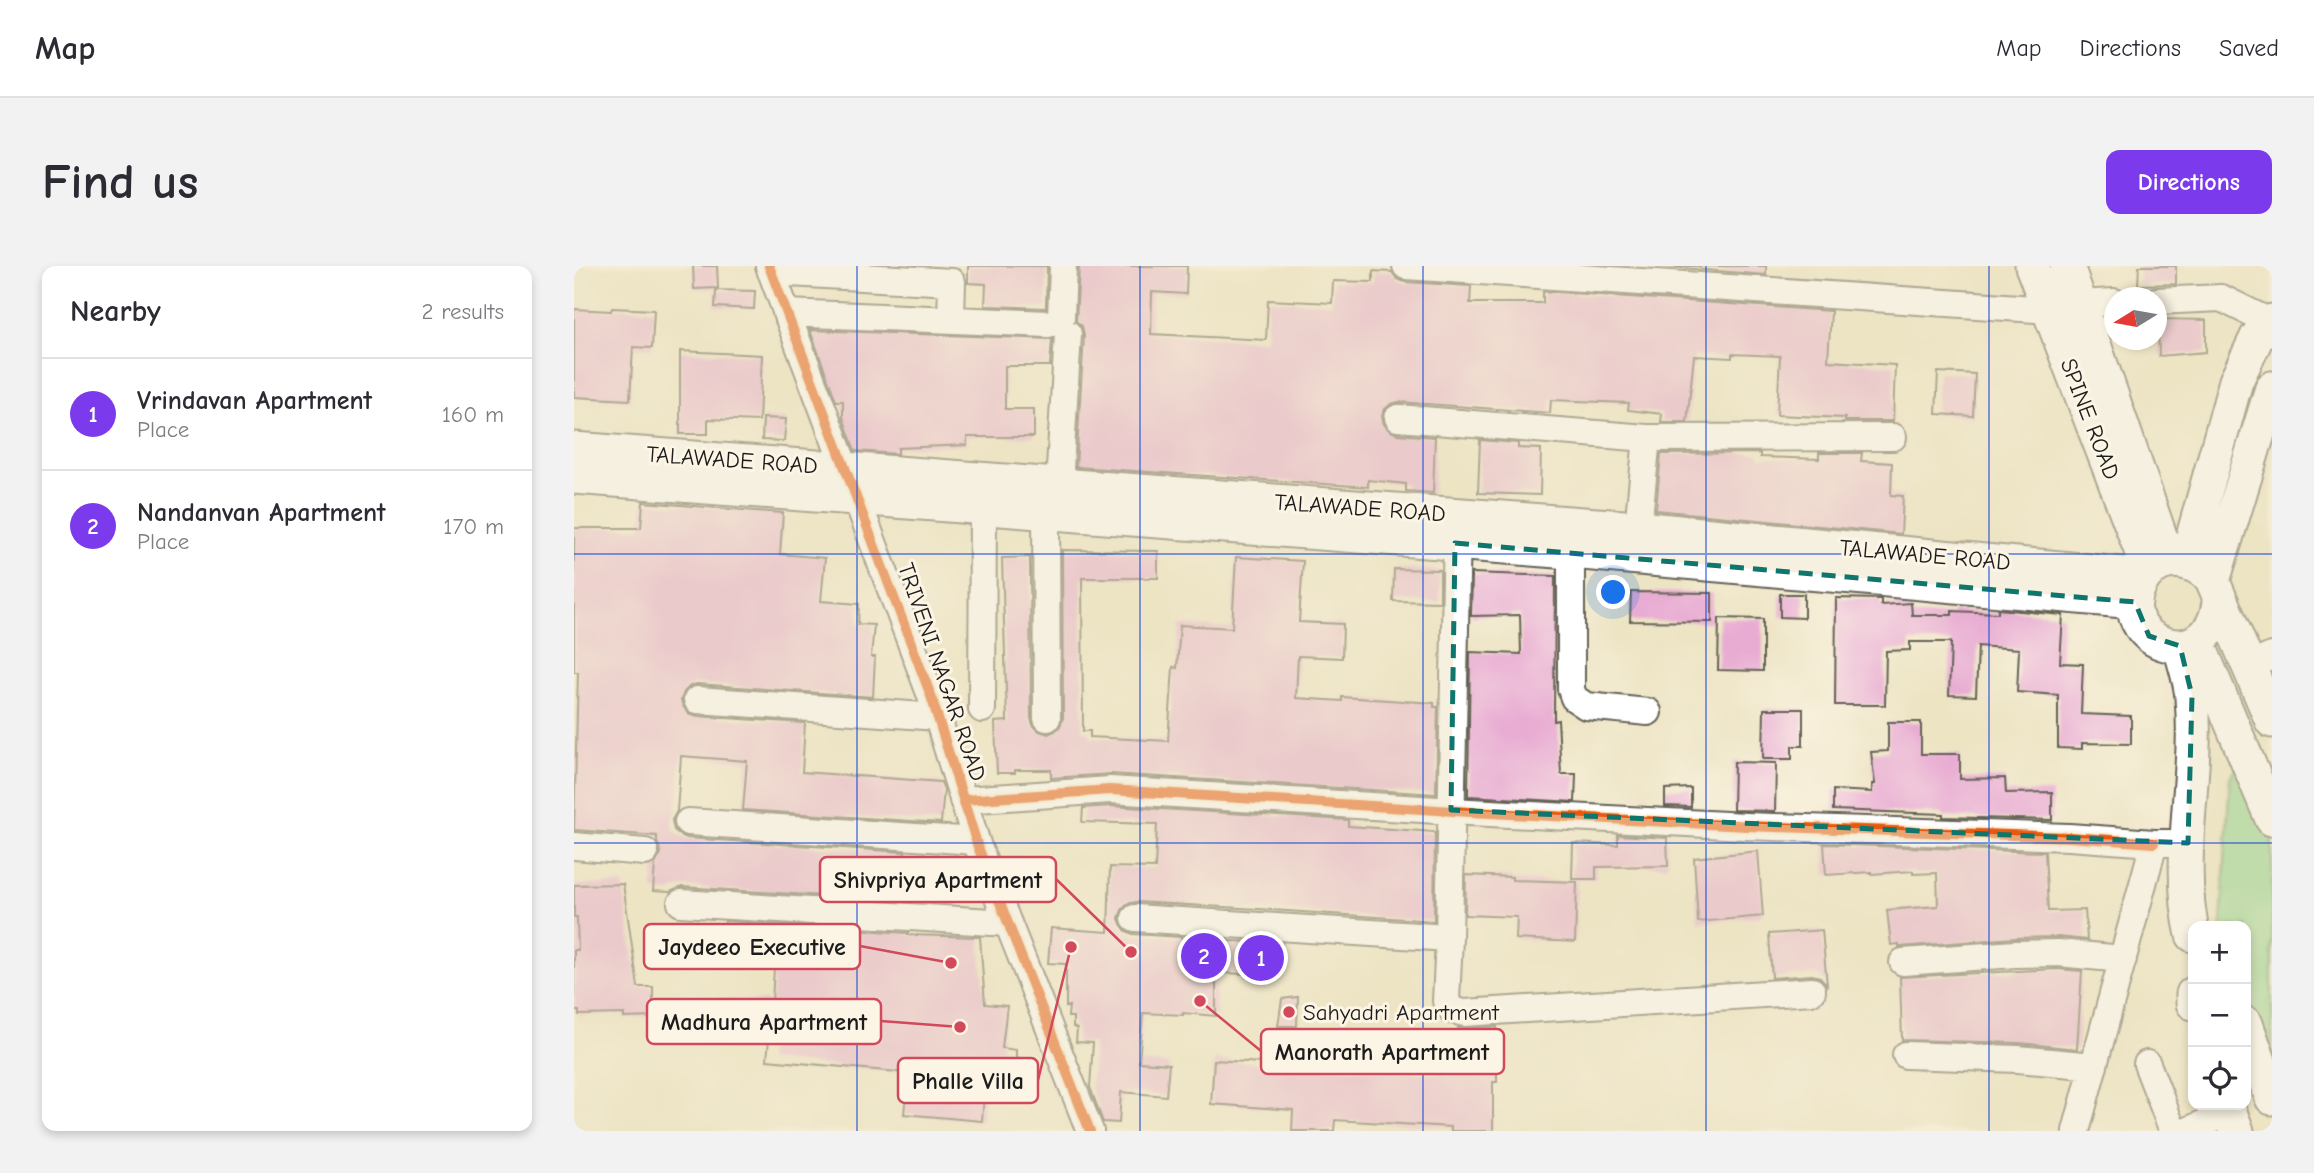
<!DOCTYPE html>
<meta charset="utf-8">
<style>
body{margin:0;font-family:"Comic Neue",sans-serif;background:#f2f2f3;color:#2b2b33}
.controls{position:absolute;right:21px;bottom:21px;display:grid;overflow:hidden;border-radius:14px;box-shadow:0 4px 10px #0003}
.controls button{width:63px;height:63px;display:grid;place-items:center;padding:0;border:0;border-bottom:2px solid #e1e1e2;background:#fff;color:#2b2b33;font:35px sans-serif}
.compass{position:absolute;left:1530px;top:21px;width:63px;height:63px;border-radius:50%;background:#fff;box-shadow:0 4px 10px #0003;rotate:259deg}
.you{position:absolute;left:1040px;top:327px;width:24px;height:24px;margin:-18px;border:5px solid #fff;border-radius:50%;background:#1a73e8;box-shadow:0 0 0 10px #1a73e833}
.badge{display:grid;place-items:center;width:46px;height:46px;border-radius:50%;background:#7c3aed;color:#fff;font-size:23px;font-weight:700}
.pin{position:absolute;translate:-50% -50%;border:4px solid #fff;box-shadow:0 2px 7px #0006}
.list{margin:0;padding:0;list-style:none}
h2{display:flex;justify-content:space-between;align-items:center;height:91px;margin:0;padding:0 28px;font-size:30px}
h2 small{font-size:23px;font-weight:400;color:#7c7c81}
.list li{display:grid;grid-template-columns:46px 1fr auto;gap:21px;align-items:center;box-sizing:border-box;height:112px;padding:0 28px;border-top:2px solid #e1e1e2}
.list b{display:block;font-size:26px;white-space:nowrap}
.list p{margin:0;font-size:23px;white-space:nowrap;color:#7c7c81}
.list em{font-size:23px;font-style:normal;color:#7c7c81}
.icon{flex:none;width:38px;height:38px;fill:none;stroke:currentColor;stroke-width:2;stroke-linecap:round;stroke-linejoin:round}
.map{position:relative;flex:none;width:1698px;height:865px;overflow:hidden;border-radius:14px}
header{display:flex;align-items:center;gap:42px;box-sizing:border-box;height:98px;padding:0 35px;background:#fff;border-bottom:2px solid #e1e1e2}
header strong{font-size:33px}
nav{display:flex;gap:38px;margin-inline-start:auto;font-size:24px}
.intro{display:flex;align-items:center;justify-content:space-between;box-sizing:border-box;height:168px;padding:0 42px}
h1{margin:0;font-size:49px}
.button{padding:18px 32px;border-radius:14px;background:#7c3aed;color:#fff;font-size:24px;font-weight:700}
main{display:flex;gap:42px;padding:0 42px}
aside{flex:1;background:#fff;border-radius:14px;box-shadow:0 4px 10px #0003}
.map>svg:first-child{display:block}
.green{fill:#8dd28c;stroke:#547754;stroke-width:2}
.building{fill:#e8acd3}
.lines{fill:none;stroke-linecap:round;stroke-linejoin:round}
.minor-casing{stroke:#656257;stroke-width:30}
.major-casing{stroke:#656257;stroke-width:37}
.minor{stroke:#fff;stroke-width:26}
.major{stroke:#fff;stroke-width:33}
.cycleway-casing{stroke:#fcf5e5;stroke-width:15}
.cycleway{stroke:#e8590c;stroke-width:10}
.marked{fill:none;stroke:#0f766e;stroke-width:5;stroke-dasharray:14 9;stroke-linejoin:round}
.grid{fill:none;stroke:#1d4ed8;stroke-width:2;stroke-opacity:0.55}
.poi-dot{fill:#d1495b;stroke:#fcf5e5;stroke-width:2.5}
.labels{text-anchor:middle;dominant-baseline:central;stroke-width:6;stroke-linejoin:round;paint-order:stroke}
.street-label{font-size:23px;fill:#1c1c1c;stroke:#fcf5e5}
.poi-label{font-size:23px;fill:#1c1c1c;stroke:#fcf5e5;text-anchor:start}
.leader{fill:none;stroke:#d1495b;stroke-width:2.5}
.callout-dot{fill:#d1495b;stroke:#fcf5e5;stroke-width:2.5}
.callout{fill:#fcf5e5;stroke:#d1495b;stroke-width:2.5}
.callout-label{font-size:24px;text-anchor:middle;font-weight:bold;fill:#1c1c1c}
</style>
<header>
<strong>Map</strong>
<nav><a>Map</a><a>Directions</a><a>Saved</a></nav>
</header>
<div class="intro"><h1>Find us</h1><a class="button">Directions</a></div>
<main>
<aside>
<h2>Nearby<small>2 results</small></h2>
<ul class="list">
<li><span class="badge">1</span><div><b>Vrindavan Apartment</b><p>Place</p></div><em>160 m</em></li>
<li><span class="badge">2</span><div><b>Nandanvan Apartment</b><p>Place</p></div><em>170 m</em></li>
</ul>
</aside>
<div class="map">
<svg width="1698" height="865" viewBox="0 0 1698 865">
<rect width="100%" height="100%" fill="#fcf5e5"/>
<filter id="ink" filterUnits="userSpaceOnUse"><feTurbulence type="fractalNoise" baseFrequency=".0143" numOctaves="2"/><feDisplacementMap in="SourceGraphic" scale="14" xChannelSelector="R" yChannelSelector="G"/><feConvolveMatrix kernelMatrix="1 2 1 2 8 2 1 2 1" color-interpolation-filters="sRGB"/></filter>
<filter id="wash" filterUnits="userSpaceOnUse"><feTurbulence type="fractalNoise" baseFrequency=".00686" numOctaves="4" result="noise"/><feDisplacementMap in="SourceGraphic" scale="28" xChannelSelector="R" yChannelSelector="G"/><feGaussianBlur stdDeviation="1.57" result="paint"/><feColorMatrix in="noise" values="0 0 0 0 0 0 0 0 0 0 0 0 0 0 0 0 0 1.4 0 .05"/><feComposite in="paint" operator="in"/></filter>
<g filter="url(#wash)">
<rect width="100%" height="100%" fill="#ede4c4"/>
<!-- green -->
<path class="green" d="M1667 497 1698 542V822L1672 753V660H1647L1656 511Z"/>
<g id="blocks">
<!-- building -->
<path class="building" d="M119 0H143L144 22 120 23Z
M394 0H473L472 42 411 40 412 18 394 17Z
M505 0H613L612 28 578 26 577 68 692 74 694 34 758 37 759 15 799 16V5L818 6 823 13 831 16 897 20 896 37H969V25L1257 45 1254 95 1321 99 1319 155H1271V152L1203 149 1206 90 1158 88V92L1120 90 1113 156H1087L1088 148 1054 144 1055 137 977 134 976 147 825 136 817 138 811 143 808 150 810 158 815 164 823 168 861 171 859 227 832 225V218L794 214V221L502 201 510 69 508 60 502 55Z
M1083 0H1192V9Z
M1565 0H1602V18L1564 19Z
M142 24 181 25 180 43 141 41Z
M38 42 80 44 78 82 59 81 56 134 0 131V43L37 45Z
M1584 53 1632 54V86L1585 90Z
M236 64 478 73 476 100H431V143H460V171H393V179L324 182V188L281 185 269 151V135H262Z
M106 85 188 89 185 155 134 153V168H106Z
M1364 106 1401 108 1399 150 1362 148Z
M189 152 212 153 210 175 188 174Z
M906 174 944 177V182L967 183 966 229 904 227Z
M1186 187V191L1245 193V187H1288L1287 195 1318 197 1317 229 1329 230 1327 268 1082 244 1087 188Z
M69 236 209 247 206 288 251 292 247 335 285 338 284 358 300 359 297 391H301L299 431 123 418 116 420 110 426 107 434 109 440 114 447 122 450 231 457 228 506 367 516 370 523 367 557 169 544 173 495 107 490 103 545 98 554 100 564 106 569 113 572 331 586 327 635 108 621 96 626 79 625 81 598 87 587 83 576V570L0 564 4 406H0V262H67Z
M488 284 584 285V312H508L509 465H516V471L594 475 599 401 603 402 606 359 658 362 662 291 729 295 725 356 769 358 768 392 724 390 722 432 768 435V431L860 437V441H864L862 528 537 508 477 512V504H441V507H423L421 456 433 455 428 292 456 291 457 452 459 459 465 465 474 468 481 465 486 460 489 452Z
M820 303 866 304V336L819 335Z
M898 307 981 310 980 455 984 454 987 508H1002L1001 536 894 530 896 386 947 388 946 349 897 350Z
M1057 326 1138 327V356L1056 355Z
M1206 328H1230V352L1206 351Z
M1262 332 1307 333V339L1337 337 1338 349H1378V345L1424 347V343L1489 349 1486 397 1509 398 1507 448 1557 450V478L1508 477V483L1484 482V429L1443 426 1445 383 1404 380 1402 430 1375 429 1377 376H1336V384L1312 385 1311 439H1261Z
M1145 352 1189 353V405L1144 404Z
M1190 443H1229V480H1218V493H1189Z
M1314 456H1347V488H1386V513L1431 512 1432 527 1478 526V554L1369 551V548L1259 544V524L1298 526V518H1301L1297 486 1314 485Z
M1160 496 1202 497 1201 545 1159 544Z
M1117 522V541L1091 540V523Z
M536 540 774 554V560L861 566 860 655 684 643 562 636 553 638 548 644 545 652 547 658 552 665 559 668 608 671V673L708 677 705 709 642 707V750L609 747V749L569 747 565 796 595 798 592 830 547 826 545 857 529 856 516 821 519 777 502 776 503 763 499 761V751H494L495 740 492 741V698L474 697 477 662 534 666 536 601 581 602 583 558 508 556 509 542Z
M1044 569 1093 572 1094 600 1022 601V613H998L999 577 1044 579Z
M1250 578 1471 586 1474 645 1511 644 1513 674 1484 671 1441 672 1325 681V678L1317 679 1313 644 1364 640 1363 607 1339 608V605L1297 608V606L1252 609Z
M1184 585 1189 650 1124 656 1120 592Z
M892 609 938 611V614L1003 616 1001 676 942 673 943 651 891 649Z
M49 618 64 721H79V751L50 752V748L5 749V745H0V684H4L3 651H0V619Z
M151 655 334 667V669L406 671 411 738 433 740 428 782 442 784V792L463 795 461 815 440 813 437 819 411 816 408 855 330 848 334 807 193 794 196 762 141 759 142 733 198 735 200 702 148 699Z
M1248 664 1253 719 1246 711 1238 709 1198 712 1195 668Z
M1483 703 1508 705 1503 783 1445 777 1328 774 1326 711Z
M724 731 723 760H704L708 733Z
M923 761V816H919V865H877V861L761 854 760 865H718L719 844 637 838 640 794 885 809 884 762Z"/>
</g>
</g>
<g filter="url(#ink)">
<use href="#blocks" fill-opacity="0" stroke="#656257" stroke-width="2"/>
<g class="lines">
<defs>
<path id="minor" d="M195 0 357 430 404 581 516 865
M832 0 1475 44
M197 6 378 16 377 53
M1582 35 1647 32 1698 57
M1505 38 1540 36
M212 47 474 58 481 56 487 51 489 0
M824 152 1073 172 1319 171
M485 219 494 68
M472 246 473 452
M1064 262 1073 172
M997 286V423L1000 432 1012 440 1074 446
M1675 400 1698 390
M123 434 364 451
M408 443 409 241
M389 534 536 524 896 546 1172 560 1495 571 1580 577
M114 556 402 575
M0 580 71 586
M107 637 434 657
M561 652 875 672 883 260
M875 672 872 735 878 744 890 747 1238 725
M1329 696 1441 688 1484 687 1549 693
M1332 789 1444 793 1520 800
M1573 798 1599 865
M1502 865 1580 577H1595
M1613 865 1656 846"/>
<path id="major" d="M1458 0 1575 305
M1493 0 1595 296
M0 183 1064 262 1571 310
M0 211 997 286 1561 336
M1612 296 1662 115 1683 71 1698 55
M1639 315 1698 122
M1645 336C1636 411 1544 378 1563 326 1567 313 1575 303 1587 298 1606 290 1623 299 1637 311L1698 455
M1623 375 1698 553
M1606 380C1610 397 1617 415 1618 432 1625 510 1601 592 1619 669
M1619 728V737
M1672 758 1698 832
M1653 839 1663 865"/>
</defs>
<!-- minor casing -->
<use href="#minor" class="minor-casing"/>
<!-- major casing -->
<use href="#major" class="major-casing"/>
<!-- minor -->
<use href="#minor" class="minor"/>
<!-- major -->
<use href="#major" class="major"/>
<defs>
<path id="cycleway" d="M195 0 357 430 404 581 516 865
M389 534 536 524 896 546 1172 560 1495 571 1580 577"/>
</defs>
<!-- cycleway casing -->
<use href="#cycleway" class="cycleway-casing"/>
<!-- cycleway -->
<use href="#cycleway" class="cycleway"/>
</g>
</g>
<!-- marked area -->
<path d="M0 0H1698V865H0ZM881 277 1561 336 1575 370 1606 380 1618 430 1614 577 877 544Z" fill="#ede4c4" fill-opacity=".55" fill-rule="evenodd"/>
<path class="marked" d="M881 277 1561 336 1575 370 1606 380 1618 430 1614 577 877 544Z"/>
<!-- grid -->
<path class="grid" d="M283 0V865M566 0V865M849 0V865M1132 0V865M1415 0V865M0 288H1698M0 577H1698"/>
<!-- markers -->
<circle class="poi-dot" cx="715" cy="746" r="7"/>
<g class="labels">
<!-- street labels -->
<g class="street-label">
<text transform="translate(1516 153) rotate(69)">SPINE ROAD</text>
<text transform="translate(158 194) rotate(4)">TALAWADE ROAD</text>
<text transform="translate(786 242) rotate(4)">TALAWADE ROAD</text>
<text transform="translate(1351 289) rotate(5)">TALAWADE ROAD</text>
<text transform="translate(368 406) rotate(71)">TRIVENI NAGAR ROAD</text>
</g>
<!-- poi labels -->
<g class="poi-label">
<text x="729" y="746">Sahyadri Apartment</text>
</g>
</g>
<!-- callouts -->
<path class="leader" d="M557 686L482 613M377 697L286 680M386 761L307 755M626 735L687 785M497 681L464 814"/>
<g class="callout-dot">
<circle cx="557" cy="686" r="7"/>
<circle cx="377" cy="697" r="7"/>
<circle cx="386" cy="761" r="7"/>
<circle cx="626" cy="735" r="7"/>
<circle cx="497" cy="681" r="7"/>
</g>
<g class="callout">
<rect x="246" y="591" width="236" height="45" rx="7"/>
<rect x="70" y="658" width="216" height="45" rx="7"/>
<rect x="73" y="733" width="234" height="45" rx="7"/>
<rect x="687" y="763" width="243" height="45" rx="7"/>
<rect x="324" y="792" width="140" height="45" rx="7"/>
</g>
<g class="callout-label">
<text x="364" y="622">Shivpriya Apartment</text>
<text x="178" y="689">Jaydeeo Executive</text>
<text x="190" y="764">Madhura Apartment</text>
<text x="808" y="794">Manorath Apartment</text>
<text x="394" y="823">Phalle Villa</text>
</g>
</svg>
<div class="controls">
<button>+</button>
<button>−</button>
<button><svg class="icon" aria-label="locate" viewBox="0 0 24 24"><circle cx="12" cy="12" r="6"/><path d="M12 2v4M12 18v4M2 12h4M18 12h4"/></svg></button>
</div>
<svg class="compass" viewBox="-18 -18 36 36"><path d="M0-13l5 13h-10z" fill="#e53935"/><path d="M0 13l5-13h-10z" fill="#7c7c81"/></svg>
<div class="you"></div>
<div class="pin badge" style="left:687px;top:692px">1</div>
<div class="pin badge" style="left:630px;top:690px">2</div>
</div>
</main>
